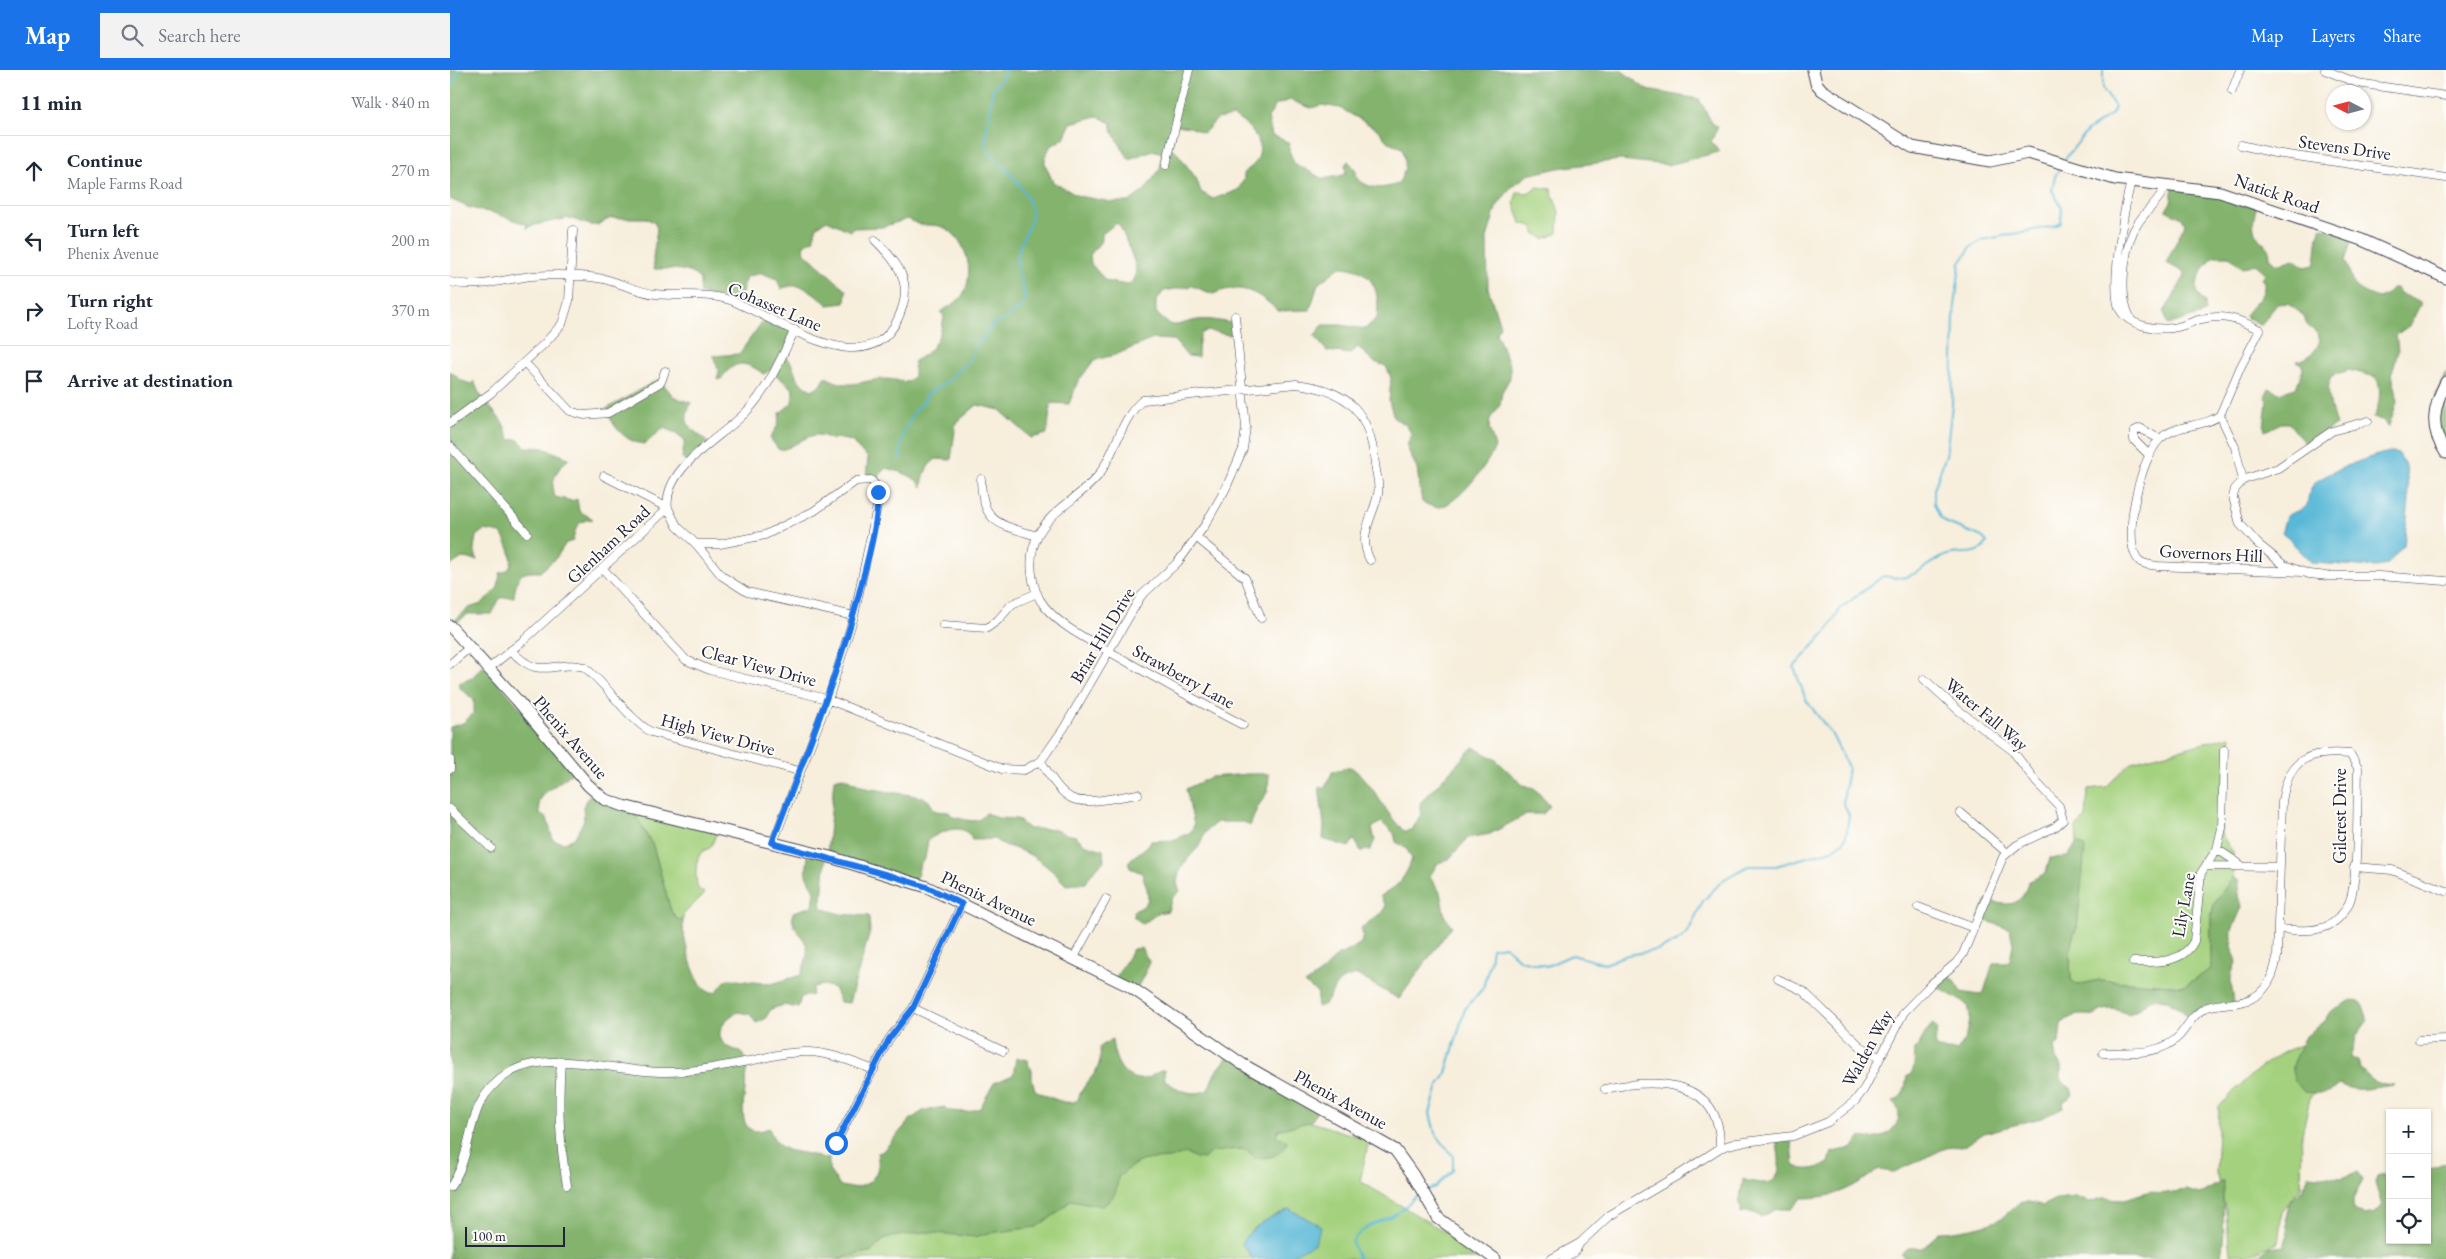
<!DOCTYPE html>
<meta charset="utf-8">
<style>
body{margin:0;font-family:"EB Garamond",serif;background:#f2f2f3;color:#1f2937}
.controls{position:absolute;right:15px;bottom:15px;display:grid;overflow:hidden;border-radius:0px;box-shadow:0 1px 4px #0004}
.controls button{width:45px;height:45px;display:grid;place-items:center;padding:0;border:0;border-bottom:1px solid #e0e1e3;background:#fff;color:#1f2937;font:25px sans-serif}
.compass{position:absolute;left:1876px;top:15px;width:45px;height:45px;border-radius:50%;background:#fff;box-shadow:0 1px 4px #0004;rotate:276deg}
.scale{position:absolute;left:15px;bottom:12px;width:100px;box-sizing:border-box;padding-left:5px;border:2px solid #22223b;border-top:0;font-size:14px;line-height:18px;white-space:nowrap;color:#22223b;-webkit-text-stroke:4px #fdfcf7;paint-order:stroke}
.stop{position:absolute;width:15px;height:15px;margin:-11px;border:4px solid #1a73e8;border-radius:50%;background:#fff}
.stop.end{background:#1a73e8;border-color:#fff;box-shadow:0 1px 5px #0008}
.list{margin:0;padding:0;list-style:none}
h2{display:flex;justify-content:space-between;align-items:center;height:65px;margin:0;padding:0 20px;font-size:21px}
h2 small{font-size:16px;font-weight:400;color:#747a83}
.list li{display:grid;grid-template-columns:32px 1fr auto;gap:15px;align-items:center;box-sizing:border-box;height:70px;padding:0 20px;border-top:1px solid #e0e1e3}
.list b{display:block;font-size:19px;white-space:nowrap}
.list p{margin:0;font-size:16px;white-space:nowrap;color:#747a83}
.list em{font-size:16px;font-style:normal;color:#747a83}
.icon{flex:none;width:28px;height:28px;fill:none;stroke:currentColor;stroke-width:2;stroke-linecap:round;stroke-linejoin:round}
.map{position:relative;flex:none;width:1996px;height:1189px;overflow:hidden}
header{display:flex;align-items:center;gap:30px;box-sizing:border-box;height:70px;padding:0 25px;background:#1a73e8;color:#fff}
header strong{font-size:24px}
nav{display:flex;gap:28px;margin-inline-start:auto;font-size:18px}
.search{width:350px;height:45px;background:#f2f2f3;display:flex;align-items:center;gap:12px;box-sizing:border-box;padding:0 18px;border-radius:0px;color:#747a83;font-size:19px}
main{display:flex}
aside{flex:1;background:#fff}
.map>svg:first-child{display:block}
.green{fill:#a4d17e;stroke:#637a5c}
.forest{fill:#83b36d;stroke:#526a54;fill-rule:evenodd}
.water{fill:#59b8d7;stroke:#3e6d89}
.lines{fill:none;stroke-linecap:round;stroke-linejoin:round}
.stream{stroke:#59b8d7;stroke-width:2}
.street-casing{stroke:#424153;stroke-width:9}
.secondary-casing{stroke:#424153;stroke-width:13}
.street{stroke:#fff;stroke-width:8}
.secondary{stroke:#fff;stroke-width:11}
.route{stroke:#1a73e8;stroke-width:6}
.labels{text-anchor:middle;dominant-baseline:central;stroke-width:4;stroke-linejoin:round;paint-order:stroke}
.street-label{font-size:18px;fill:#22223b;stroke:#fdfcf7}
</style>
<header>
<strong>Map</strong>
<div class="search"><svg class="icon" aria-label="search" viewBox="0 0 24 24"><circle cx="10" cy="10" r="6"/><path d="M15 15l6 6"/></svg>Search here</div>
<nav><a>Map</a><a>Layers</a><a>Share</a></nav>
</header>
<main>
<aside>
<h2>11 min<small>Walk · 840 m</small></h2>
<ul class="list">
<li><svg class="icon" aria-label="ahead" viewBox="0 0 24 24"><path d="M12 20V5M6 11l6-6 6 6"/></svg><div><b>Continue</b><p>Maple Farms Road</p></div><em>270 m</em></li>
<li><svg class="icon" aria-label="left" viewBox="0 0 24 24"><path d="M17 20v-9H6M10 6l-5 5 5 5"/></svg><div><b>Turn left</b><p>Phenix Avenue</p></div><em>200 m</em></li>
<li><svg class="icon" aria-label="right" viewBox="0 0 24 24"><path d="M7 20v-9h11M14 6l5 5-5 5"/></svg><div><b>Turn right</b><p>Lofty Road</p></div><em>370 m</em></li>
<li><svg class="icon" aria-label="arrive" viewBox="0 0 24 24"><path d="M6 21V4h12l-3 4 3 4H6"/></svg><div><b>Arrive at destination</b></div></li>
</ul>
</aside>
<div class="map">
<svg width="1996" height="1189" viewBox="0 0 1996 1189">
<rect width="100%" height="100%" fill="#fdfcf7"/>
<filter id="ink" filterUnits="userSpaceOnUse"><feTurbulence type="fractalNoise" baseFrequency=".02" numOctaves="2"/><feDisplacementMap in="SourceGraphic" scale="10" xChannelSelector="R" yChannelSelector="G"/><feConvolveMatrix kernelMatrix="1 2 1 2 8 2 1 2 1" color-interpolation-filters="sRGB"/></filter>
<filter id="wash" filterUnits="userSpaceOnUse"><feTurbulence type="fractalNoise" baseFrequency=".0096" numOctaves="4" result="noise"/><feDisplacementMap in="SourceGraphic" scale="20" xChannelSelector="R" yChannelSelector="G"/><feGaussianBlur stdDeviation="1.12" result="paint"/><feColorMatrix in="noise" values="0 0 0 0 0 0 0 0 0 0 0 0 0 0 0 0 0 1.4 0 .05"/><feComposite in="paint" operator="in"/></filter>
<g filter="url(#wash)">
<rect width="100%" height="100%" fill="#f7eedc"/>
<!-- green -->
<path class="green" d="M1087 117 1101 119 1109 142 1108 163 1094 169 1085 163 1082 156 1071 153 1064 133 1067 122 1078 123Z
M1781 666 1771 744V764L1783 782V807L1764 834 1761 850V899L1734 916 1649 910 1628 915 1621 910C1620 892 1618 873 1627 858L1634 776 1627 772 1626 757 1636 748 1638 719 1656 717 1682 692Z
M187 739 268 759 261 777C259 779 256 779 253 781 244 788 245 809 248 819L255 823 233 845V850H228L221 841 203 776 186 746Z
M1897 967 1860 1028 1852 1064 1851 1117 1832 1142 1828 1173 1798 1185 1780 1184 1776 1141 1766 1103 1769 1037C1796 1008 1823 982 1862 971 1873 968 1886 968 1897 967Z
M815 1038 919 1070 910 1111 1040 1189H385L422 1181 468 1137 697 1077Z"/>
<!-- forest -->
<path class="forest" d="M0 0H1171L1197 20 1249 29 1262 53 1268 57 1261 71 1269 82 1218 95 1170 90 1108 98 1078 105 1061 117 1046 138 1037 168 1038 218 1050 256 1046 263 1060 296V308L1052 322 1050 335 1040 349 1039 358 1045 377C1038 394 1009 433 990 437 984 438 978 435 972 432L967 399 957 377 961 363 956 355 944 348 939 331 941 308 936 296 924 292 908 277 900 284 877 281 864 266 873 255H891L915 259 927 248C931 219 921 198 890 197L868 214 860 240 828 241C808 222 790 212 763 224L742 216 714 221 706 231V242C724 263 726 253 748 250 758 248 773 252 784 253L785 261 779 265C750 259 749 257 748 287L737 286 724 270 703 269 665 285 644 290 627 313 619 334 601 333 597 364 581 368 550 340 527 335 506 353 501 390 486 389C475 397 474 404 472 417 465 405 448 401 435 398L425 413 416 409 418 387 408 379 402 371 385 368 382 370C360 355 349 378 329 380L320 368 328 355 330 343 342 333 343 319 320 300 314 304C295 291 285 289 271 309L267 310 269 301 263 286 289 284 312 252 324 250 344 261 335 285C350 300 339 309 362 320L371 315 376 307C400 321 410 310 434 309 442 309 450 311 458 312L464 306V291C483 282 491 267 494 246L490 242C498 237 506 234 512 226 526 205 517 169 495 158 482 152 473 159 458 149L432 157 404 158 400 161 377 150 367 156 363 170 353 176 355 183 396 220 395 233 378 235C363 222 351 210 331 219L327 209 311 203 296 207 290 230 250 224V210C240 197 219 199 204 199L203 188 207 158 204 152 195 148H161L147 155H140L119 148 80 156 77 159 76 154 43 143 20 138 0 129ZM840 30 861 38 872 35 890 38 927 59 937 71 952 78C957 94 956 100 948 114 933 119 920 120 908 109L905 99 898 91 895 95 896 102 894 105 873 109 844 93 839 80 840 73 822 65 818 48 826 35ZM647 46 661 53 663 63 679 89 703 80 712 83 710 99 695 120 679 132H662L628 126 603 112 595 94V87L600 77 614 68 621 53ZM783 46C807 59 823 85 794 102V109L788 120 763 129 751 122 746 108 725 80 721 79 726 55 740 57 754 63 767 49ZM665 154H669C672 160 686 194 686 199 686 203 684 207 684 211L676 215 656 211 641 194 640 185 652 170V164Z
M1723 116 1807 135C1801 156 1801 164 1819 178L1820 187 1825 193 1831 194 1843 189 1855 197 1864 195C1868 180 1865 171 1871 157L1902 168 1895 191C1900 200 1899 202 1902 210 1904 219 1921 226 1929 228L1939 223 1942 218H1947L1950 223 1971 233 1960 255 1946 265 1948 281 1942 303 1947 332 1938 358 1933 350 1923 348C1930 338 1932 317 1926 307L1899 300 1881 306C1875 323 1881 338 1886 355L1855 374 1839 353H1831L1815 361 1814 357 1817 332 1815 326 1819 318 1829 323 1846 318 1853 299 1852 295 1847 291C1859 289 1867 280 1870 270L1868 264 1857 255 1854 246 1838 233 1827 234 1811 255 1795 247C1800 234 1816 229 1814 212L1811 209 1815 204C1803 189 1806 196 1791 197L1779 186H1764C1754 197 1736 220 1755 232V243L1718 255 1714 242 1735 206 1732 201 1716 193 1735 154 1732 148 1716 140 1721 132Z
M0 301 12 311 21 314 24 311 29 323 53 353 60 370 67 369 76 377 93 378 116 387 119 389C107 398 99 412 105 427L122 431 127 429 129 441 143 449C128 450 125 457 123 471L116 473 106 488 90 502C68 501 67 506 64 527L50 528 42 544H18L1 557 0 554 19 538 31 534 44 522 48 517 50 503C71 499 58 475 51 463L34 460 26 466 24 478 27 490 12 488 0 496Z
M1996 302V391L1989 382 1986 324Z
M209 309 224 327 241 333C230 357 242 357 257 372L237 393 232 388 235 370 226 363 213 358 195 374C176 373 163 357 156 339Z
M33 595 125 701 96 722 89 731 90 744 97 748 103 770 115 773 125 767 134 750 133 736 143 721 187 739 186 746 203 776 221 841 228 850H233C231 863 245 920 260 922 269 924 272 912 278 909L321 914 351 905C354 896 360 882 356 874 350 861 340 858 343 842L363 836 365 821 356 805 358 785 376 787 371 838 390 844 419 846 420 862 399 933 390 932 384 918 374 915 363 917 362 925 351 927 348 938 334 935 321 939 315 949 306 953 300 944 288 942C266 952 261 976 290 981L299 994C294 1003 296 1012 295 1021 292 1039 289 1071 319 1058 329 1086 344 1079 365 1086 371 1088 373 1090 379 1088V1100L389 1115C411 1124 434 1109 427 1083L432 1082 461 1049 473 1041 494 1037 499 1041 518 1042 530 1038 544 1013 563 1005 566 988 578 990 579 997 582 999V1009L585 1020C598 1026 616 1037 628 1030 631 1015 645 1008 649 994 651 989 650 982 650 977L662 969C663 984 670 1007 688 1009 699 1010 705 1002 714 1000L715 1010C727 1020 742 1027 758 1020L765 1003 779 986 869 1036 862 1051 828 1060 826 1066 838 1071C830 1086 822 1088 805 1088 792 1071 779 1084 762 1081L754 1089 746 1088 735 1083C722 1091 706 1087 692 1091 682 1094 676 1102 668 1107 667 1122 665 1128 652 1136L621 1130 606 1144 586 1157 539 1163 525 1167 476 1162 435 1168 422 1181 386 1189H0V657L13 653 24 643V630L8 616 9 613 22 608Z
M1023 677 1045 689 1073 715 1084 718 1100 736 1093 744H1077L1040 764 1018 768 999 789 988 793 980 806 990 822 995 847 1002 856 949 929 907 905C900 907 893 908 888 913 880 922 881 934 867 937L868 923 855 914 872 902 890 883 893 884 911 873 913 865 911 858 931 843 936 836 930 826C948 818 956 806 962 789L956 778 946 772 944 763 931 752 922 758 925 770 920 780 911 781 904 769 899 777 873 769 874 755 869 717H875L883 701 901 697C926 715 933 742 954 761L962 760 971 744 970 733Z
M798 704H819L818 721 807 738 800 756 794 752H767C763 755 758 759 755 763 752 768 751 776 746 780 737 789 721 807 730 821L722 828 718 841 708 843 693 854 684 847 683 841C706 834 697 821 692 803L680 798 678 792C685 784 696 780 701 771L723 770 741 762 744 755 736 719 761 707Z
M393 707 416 718 473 727 479 731 485 741 499 742 503 747C516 749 527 756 536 743L547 748 567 749 579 759H604L615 764 626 766 634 774 653 780 654 791 641 804 636 813 616 815C603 801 587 786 569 780 559 776 553 776 544 769L522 770C515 750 490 762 478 770L475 789 470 793 466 812 377 786 384 709Z
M1627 772 1635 778 1627 858C1618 873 1620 892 1621 910L1628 915 1649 910 1734 916 1761 899V849L1764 834 1783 807 1789 811 1788 824 1792 837 1782 860 1781 877 1787 891C1777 911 1782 912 1784 933L1762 937 1742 949C1731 940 1711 921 1697 932 1690 938 1687 942 1677 944 1667 938 1653 936 1645 946 1629 944 1623 944 1611 954L1609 973 1604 977 1606 989 1611 996V1011L1623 1020 1622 1026 1613 1032 1614 1038 1591 1048 1534 1063 1516 1075 1496 1078 1444 1102 1428 1100C1401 1119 1385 1128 1352 1128L1341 1139H1327L1311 1147C1304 1143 1298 1139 1291 1144V1134L1289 1135 1293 1109C1299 1112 1305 1112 1312 1113 1337 1115 1328 1083 1326 1068L1341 1067 1344 1095C1356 1103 1367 1098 1379 1093L1382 1082 1403 1078 1411 1066C1434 1077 1461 1049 1443 1032 1455 1026 1455 1018 1457 1006L1461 1004 1464 997 1465 979C1473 971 1474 961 1483 954L1487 958 1485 973 1488 979 1507 981C1516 969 1523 952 1518 936 1506 926 1493 923 1483 912L1497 900 1511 922 1529 925 1534 922 1543 893H1555L1560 890 1563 874 1560 859 1528 848 1537 830C1559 837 1572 837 1578 812L1596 803 1600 788 1618 787Z
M691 878 700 893 686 920 665 909 683 879Z
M1902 930 1912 933 1918 950 1907 965 1900 988 1908 990 1910 999C1915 1002 1915 1005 1919 1008 1925 1014 1936 1014 1944 1015 1926 1017 1905 1024 1890 1014 1879 1026 1869 1023 1854 1022L1845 1011 1842 1001 1845 988 1854 968 1875 951 1881 941Z
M1996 1092V1189H1796L1811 1184 1818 1178 1834 1176 1838 1164 1836 1147 1840 1131 1852 1120 1859 1105 1891 1108 1907 1102 1913 1110 1903 1129V1140L1914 1145 1925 1143 1932 1136 1925 1113 1927 1106 1940 1103V1170H1977V1100Z
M1773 1111C1772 1136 1776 1161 1771 1185L1773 1189H1458L1451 1184 1460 1178H1473L1489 1162C1503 1162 1533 1157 1546 1151 1568 1140 1563 1124 1593 1136L1606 1129 1625 1127 1640 1132 1652 1128 1675 1129 1700 1121 1710 1124 1736 1120 1750 1124Z"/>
<!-- water -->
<path class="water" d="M1941 382 1949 384 1956 396 1959 430 1954 475 1937 495 1926 497 1862 493 1832 462C1836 438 1840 447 1857 436 1858 429 1859 419 1864 414 1872 404 1927 383 1941 382Z
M839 1139 871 1156 865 1173 836 1189H803L791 1173C803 1155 819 1148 839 1139Z"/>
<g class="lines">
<!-- stream -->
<path class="stream" d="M0 19 9 0
M1615 89 1637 61 1662 44 1665 37 1653 19V0
M450 390 451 376 455 360 465 341 473 333 477 324 500 310 506 302 519 292 525 274C535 270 533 264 540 258 551 248 564 246 573 235 577 220 568 208 567 193 566 179 575 166 580 153 590 129 553 96 537 80L535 72 543 18 552 9 555 0
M978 1120 985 1117 1003 1100V1086L985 1063 980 1043 988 1016 995 1006 1015 939 1033 918 1040 892 1042 878 1055 876 1070 890 1097 896 1122 885 1155 894 1173 886 1207 880 1226 872 1237 864 1253 831 1273 810 1285 803 1298 796H1326L1382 780 1393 772 1396 766 1399 745 1393 732 1398 697 1381 663 1356 630 1344 597 1376 562 1391 538 1433 506C1440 507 1449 509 1456 507 1473 502 1484 487 1502 484 1515 482 1531 486 1537 472L1532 467 1497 453 1490 447 1484 434V419L1496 385 1502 335 1504 245 1510 193 1521 177 1532 170 1605 156 1611 153 1612 138 1602 120 1605 106 1610 98
M909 1189 902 1173C910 1155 936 1152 951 1140 958 1136 961 1128 969 1124"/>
</g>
</g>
<g filter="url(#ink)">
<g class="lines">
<defs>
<path id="street" d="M1875 0 1907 13 1996 26
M1782 21 1790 0
M1791 75 1825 83 1996 108
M716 95 739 0
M1681 111C1675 135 1659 219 1670 240 1679 256 1706 260 1722 258 1731 257 1739 253 1748 250 1771 243 1789 249 1810 260L1791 296 1770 345C1754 358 1726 353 1710 369 1691 387 1672 466 1687 488 1691 495 1701 495 1708 496L1852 502
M0 212C29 219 54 209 82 206 105 204 131 205 154 209 171 213 187 222 205 224 229 227 257 222 280 230 331 249 427 325 453 235 461 207 443 188 425 170
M1680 247C1668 225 1674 173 1688 153 1697 139 1710 131 1716 115
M75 293 120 341 134 345 158 343 211 312 215 301
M1770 345 1785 377 1793 410 1785 419 1783 427 1790 454 1808 474 1834 495 1859 504 1878 506H1929L1996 511
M0 353 41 323 95 273 112 254 119 231 123 160
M0 376 77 463
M1699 385 1684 370V361L1690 358 1709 369
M154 406 218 438 227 456 246 474 272 506 297 522 404 546
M531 409C532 454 549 454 587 466
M1793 410 1828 398 1882 361 1918 351
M746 467 795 508 811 548
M246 474H270L315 465 364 441 406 411 421 410 427 417 428 432 404 546 379 627 323 773
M153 499 236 590 260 600 377 629 552 699 574 700 591 691 614 658 691 526 728 492 755 455 776 418 793 379 796 357 785 246
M493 555 537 558 548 550 562 534 587 523
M61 580C90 613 105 589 134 597 159 616 174 645 201 662L349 701
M0 594 19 578
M38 599 74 570 218 438C212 397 275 366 298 340 319 318 331 287 345 260
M793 655C748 632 704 607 660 582 637 569 613 558 595 537 580 519 577 486 588 465 601 440 629 428 647 407 666 384 670 348 693 330L846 314C898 320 920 341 925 394 926 403 930 415 928 424 923 448 907 465 920 490
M0 690V699
M591 691C598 703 608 721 621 728 635 736 672 726 688 724
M0 739 41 778
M1511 743 1556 782
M1767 779 1791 795
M1756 796 1830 797
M1904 797 1942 800 1996 821
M1468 837 1524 858
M623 889 656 829
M1683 892C1705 892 1733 894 1744 871L1751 803 1767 779 1772 758 1774 680
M1328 909 1353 921 1410 976 1430 988
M463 938 553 981
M1969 970 1996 969
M1653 983C1678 982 1711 986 1729 966 1738 956 1742 945 1755 938 1764 934 1775 934 1785 933 1812 930 1823 912 1827 887L1832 732C1838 688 1859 680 1900 684L1908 698C1907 727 1909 811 1899 833 1894 843 1886 853 1875 857 1861 862 1843 860 1829 859
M111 991C108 1037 109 1070 117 1115
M1155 1019C1206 1008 1272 1008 1270 1078
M386 1073 439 969 463 938 512 834
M0 1117C28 1079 10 1033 59 1003 99 978 170 1003 216 1002 244 1002 272 996 299 991 319 987 338 981 359 982 381 983 403 992 424 1000
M1130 1173 1160 1145 1230 1104 1270 1078 1286 1073 1343 1066 1378 1052 1405 1031 1414 1019 1454 942 1481 914 1506 893 1513 884 1553 787 1567 775 1605 757 1613 750 1609 736 1587 713 1562 680 1508 640 1474 609
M1101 1189 1130 1173 1124 1183 1114 1189"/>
<path id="secondary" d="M1363 0 1366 13 1372 20 1462 77 1540 91 1578 83 1665 109 1770 122 1912 170 1996 208
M1996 312C1983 337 1979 359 1996 383
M0 556 67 630 138 715 154 729 173 736 380 787 477 817 679 916 792 994 945 1080 963 1105 988 1148 1045 1189"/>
</defs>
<!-- street casing -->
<use href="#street" class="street-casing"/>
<!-- secondary casing -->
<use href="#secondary" class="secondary-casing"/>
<!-- street -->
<use href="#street" class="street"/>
<!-- secondary -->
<use href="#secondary" class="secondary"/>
</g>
</g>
<g class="lines" filter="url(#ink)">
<!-- route -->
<path class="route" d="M386 1073 439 969 463 938 512 834 477 817 445 807 322 773C355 685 391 599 413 508 420 481 428 450 428 422"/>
</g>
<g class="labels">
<!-- street labels -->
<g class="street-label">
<text transform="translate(1895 77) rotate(8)">Stevens Drive</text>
<text transform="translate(1827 123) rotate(19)">Natick Road</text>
<text transform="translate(325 236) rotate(23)">Cohasset Lane</text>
<text transform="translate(158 474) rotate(-43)">Glenham Road</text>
<text transform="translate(1761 483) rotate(3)">Governors Hill</text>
<text transform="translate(652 565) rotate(-59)">Briar Hill Drive</text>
<text transform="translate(309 595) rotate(15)">Clear View Drive</text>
<text transform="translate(734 606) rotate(29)">Strawberry Lane</text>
<text transform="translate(1537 644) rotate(40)">Water Fall Way</text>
<text transform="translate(268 664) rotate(15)">High View Drive</text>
<text transform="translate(121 667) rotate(49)">Phenix Avenue</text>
<text transform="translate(1889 746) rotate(-90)">Gilcrest Drive</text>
<text transform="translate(539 828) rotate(26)">Phenix Avenue</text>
<text transform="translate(1733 835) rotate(-80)">Lily Lane</text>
<text transform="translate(1417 978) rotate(-61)">Walden Way</text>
<text transform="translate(891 1029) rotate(29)">Phenix Avenue</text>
</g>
</g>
</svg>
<div class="controls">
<button>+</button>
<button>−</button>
<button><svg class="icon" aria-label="locate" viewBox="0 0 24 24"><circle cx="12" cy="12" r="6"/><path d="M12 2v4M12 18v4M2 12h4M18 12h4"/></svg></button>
</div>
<svg class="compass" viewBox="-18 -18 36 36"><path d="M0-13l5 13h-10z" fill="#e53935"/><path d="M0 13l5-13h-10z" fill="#747a83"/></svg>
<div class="scale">100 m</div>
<div class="stop" style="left:386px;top:1073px"></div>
<div class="stop end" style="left:428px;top:422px"></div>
</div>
</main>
